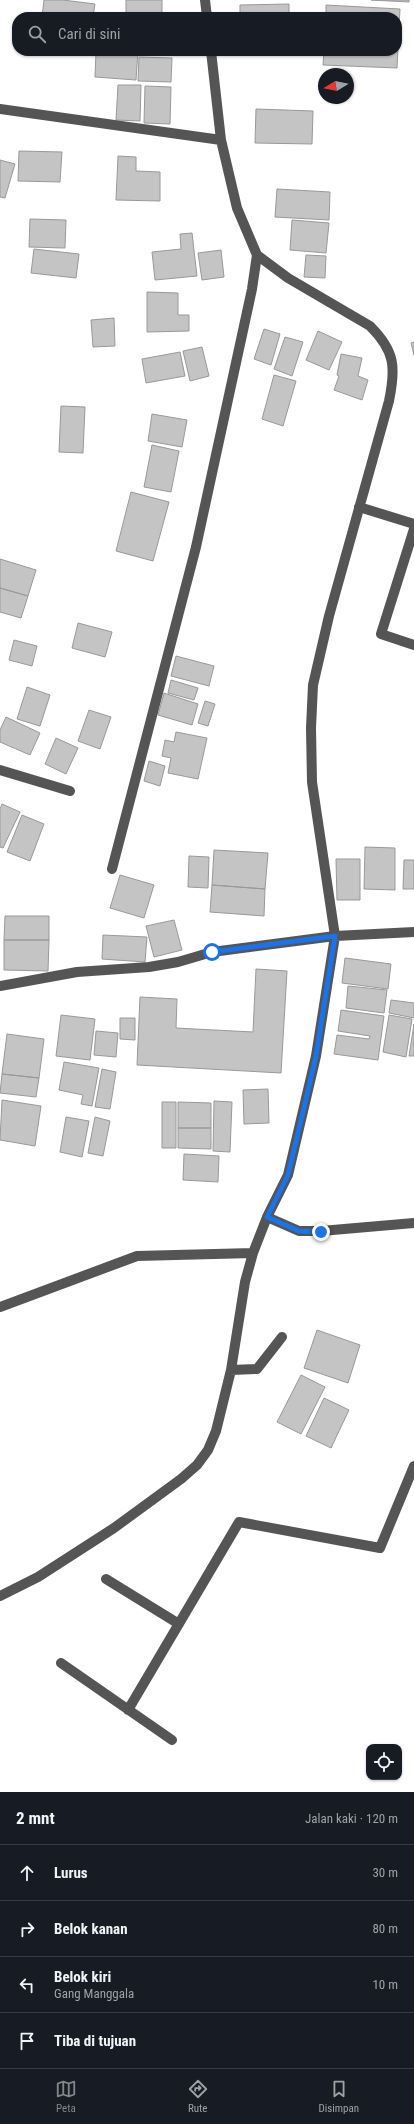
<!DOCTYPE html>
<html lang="id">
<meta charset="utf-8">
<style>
body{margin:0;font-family:"Roboto Condensed",sans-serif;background:#20242c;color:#f1f3f6}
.controls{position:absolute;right:12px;bottom:12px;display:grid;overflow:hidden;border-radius:8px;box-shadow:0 1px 3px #0004}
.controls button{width:36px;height:36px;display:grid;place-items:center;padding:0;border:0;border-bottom:1px solid #363941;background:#171b24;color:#f1f3f6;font:20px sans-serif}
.compass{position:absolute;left:318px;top:68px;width:36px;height:36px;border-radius:50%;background:#171b24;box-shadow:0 1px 3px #0004;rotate:260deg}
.stop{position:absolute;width:12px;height:12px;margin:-9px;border:3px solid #1a73e8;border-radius:50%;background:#fff}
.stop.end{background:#1a73e8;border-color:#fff;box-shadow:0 1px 4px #0008}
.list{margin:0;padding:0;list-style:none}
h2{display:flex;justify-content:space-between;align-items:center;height:52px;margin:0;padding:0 16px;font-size:17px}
h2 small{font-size:13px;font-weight:400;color:#9ea1a6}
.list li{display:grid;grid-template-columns:26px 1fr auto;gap:12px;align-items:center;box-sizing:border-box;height:56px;padding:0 16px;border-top:1px solid #363941}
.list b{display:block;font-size:15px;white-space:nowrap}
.list p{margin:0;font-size:13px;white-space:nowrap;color:#9ea1a6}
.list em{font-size:13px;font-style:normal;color:#9ea1a6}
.icon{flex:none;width:22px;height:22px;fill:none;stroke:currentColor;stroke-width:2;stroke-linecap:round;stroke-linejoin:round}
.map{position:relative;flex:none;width:414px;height:1792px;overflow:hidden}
.search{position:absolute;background:#171b24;box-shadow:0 1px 3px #0004;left:12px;right:12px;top:12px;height:44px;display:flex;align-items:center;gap:10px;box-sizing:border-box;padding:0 14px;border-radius:16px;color:#9ea1a6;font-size:15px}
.sheet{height:276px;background:#171b24}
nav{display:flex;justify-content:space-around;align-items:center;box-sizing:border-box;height:56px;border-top:1px solid #363941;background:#171b24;font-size:11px;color:#9ea1a6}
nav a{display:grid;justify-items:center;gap:2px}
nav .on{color:#858687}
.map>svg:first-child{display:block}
.building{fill:#c4c4c4;stroke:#999}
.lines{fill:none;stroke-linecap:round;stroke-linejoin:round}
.minor{stroke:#555;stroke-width:10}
.route{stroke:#1a73e8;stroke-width:5}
</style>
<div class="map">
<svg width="414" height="1792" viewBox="0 0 414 1792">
<rect width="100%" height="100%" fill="#fff"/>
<!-- building -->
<path class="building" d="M44 0H63L95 4 93 17H42Z
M126 0H162V17H126Z
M371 0H409V2Z
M289 4V17H240V5Z
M326 5 400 9 397 68 323 65 324 51H397V17H326Z
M96 51H138L136 80 95 77Z
M139 57 172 58 171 82 138 81Z
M118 85H141L140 121 116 120Z
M145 86 171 87 170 124 144 123Z
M256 109 313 111 312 144 255 143Z
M19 151 62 152 60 182 18 181Z
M118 156 136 157V171L160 172V201L116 200Z
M0 160 15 164 5 198 0 197Z
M277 189 330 192 329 220 275 217Z
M30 219 66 220 65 248 29 247Z
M292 220 329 223 326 253 290 250Z
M192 233 197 276 155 280 152 252 181 249 180 234Z
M34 249 79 254 76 278 31 273Z
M221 250 224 277 202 280 198 253Z
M306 255 326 256 325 278 304 277Z
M147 292 178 293V315H189V331L147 332Z
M114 318 115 346 93 347 91 320Z
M264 329 280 334 271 365 254 359Z
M318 331 342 342 329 370 306 360Z
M285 337 303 342 292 376 274 369Z
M414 342V355L411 343Z
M202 347 209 376 190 381 183 351Z
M180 352 185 376 146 383 142 359Z
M341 354 362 358 358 376 368 380 362 400 334 390 339 376 337 375Z
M274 375 296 381 283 426 262 419Z
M61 406 85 407 83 453 59 452Z
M152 414 187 420 182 447 148 441Z
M152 445 179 451 171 492 144 487Z
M131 492 169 502 153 561 116 551Z
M0 559 36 570 28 596 0 588Z
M0 588 28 596 21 618 0 612Z
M78 623 112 632 105 657 72 648Z
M14 640 37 646 32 666 9 660Z
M176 656 214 666 209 686 171 676Z
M171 680 198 688 194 700 168 693Z
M27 687 50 695 40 726 17 719Z
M164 693 198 704 192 725 158 715Z
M205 701 215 704 208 726 198 723Z
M89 710 111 717 100 749 78 741Z
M6 717 40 733 30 755 0 742V730Z
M176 732 207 738 198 779 168 773 171 758 162 756 165 740 174 742Z
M56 738 78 748 66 774 45 764Z
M149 761 165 766 160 786 144 781Z
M2 804 20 812 3 848 0 847V809Z
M22 815 44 824 30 861 7 852Z
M365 847 395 848V890L364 889Z
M214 850 268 853 265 889 212 885Z
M189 856 209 857 208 888 188 887Z
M336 859H360V900H337Z
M404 860H414V889H403Z
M120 875 154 885 144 918 110 908Z
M212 885 265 889 264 916 210 912Z
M5 916H49V940H4Z
M174 920 182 950 154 957 146 926Z
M103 935 147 937 145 962 102 959Z
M4 940H49L48 971 4 970Z
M345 958 391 964 388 989 342 983Z
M256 969 287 971 281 1073 137 1065 140 997 177 999 176 1028 253 1032Z
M348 986 387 990 384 1013 346 1008Z
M391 1000 414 1003V1018L389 1013Z
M341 1010 384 1016 378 1060 334 1054 337 1035 369 1039 370 1036 338 1031Z
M61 1015 95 1019 90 1060 56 1056Z
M389 1015 412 1019 406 1057 383 1052Z
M120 1018H135V1040L120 1039Z
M414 1024V1056H409Z
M96 1031 118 1033 116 1057 94 1055Z
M7 1034 44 1039 39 1078 2 1074Z
M64 1062 99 1068 92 1106 81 1104 83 1095 59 1090Z
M102 1069 116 1072 110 1109 95 1107Z
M2 1074 39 1078 36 1097 0 1093Z
M268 1089 269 1123 244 1124 243 1090Z
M2 1100 41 1106 35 1146 0 1140Z
M214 1101 232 1102 230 1152 213 1151Z
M162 1102H176V1148H162Z
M178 1102 211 1103V1128H178Z
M66 1117 89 1121 82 1157 60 1152Z
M95 1117 110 1121 103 1156 88 1153Z
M178 1128H211V1149L178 1148Z
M184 1154 219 1156 218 1182 183 1180Z
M317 1330 360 1345 348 1383 304 1368Z
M301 1375 325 1387 301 1434 277 1422Z
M324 1398 349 1410 331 1448 306 1436Z"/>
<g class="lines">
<!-- minor -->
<path class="minor" d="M205 0 207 17
M0 109 221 140
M359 507 414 524
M414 529 381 634 414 645
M0 770 70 791
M112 869 196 547 252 289 257 255
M0 986 77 972 149 967 178 962 212 952 335 936 414 932
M267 1217 299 1231H321L414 1223
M0 1307 137 1256 253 1253
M231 1370 257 1369 282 1337
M106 1579 179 1624
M0 1596 38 1577 114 1528 181 1479 197 1465 208 1450 216 1431 231 1370 245 1282 253 1253 267 1217 288 1175 316 1056 335 936 312 782 311 728 313 685 329 616 389 401C396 367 395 351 370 326L288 278 257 255 237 208 221 140 211 51
M61 1663 172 1740
M128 1710 239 1522 380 1548 414 1466"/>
</g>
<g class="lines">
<!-- route -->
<path class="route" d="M212 952 335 936 316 1056 298 1133 288 1175 267 1217 299 1231 321 1232"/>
</g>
</svg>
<div class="controls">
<button><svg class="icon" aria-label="locate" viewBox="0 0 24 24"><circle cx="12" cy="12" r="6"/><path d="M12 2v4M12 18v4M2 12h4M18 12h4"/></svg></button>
</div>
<svg class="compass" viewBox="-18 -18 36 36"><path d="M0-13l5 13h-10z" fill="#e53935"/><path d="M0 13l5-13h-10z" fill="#9ea1a6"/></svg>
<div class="stop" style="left:212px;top:952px"></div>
<div class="stop end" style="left:321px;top:1232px"></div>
<div class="search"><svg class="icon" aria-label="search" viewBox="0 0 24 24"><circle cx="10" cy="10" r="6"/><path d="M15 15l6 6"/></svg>Cari di sini</div>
</div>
<section class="sheet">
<h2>2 mnt<small>Jalan kaki · 120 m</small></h2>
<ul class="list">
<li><svg class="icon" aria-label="ahead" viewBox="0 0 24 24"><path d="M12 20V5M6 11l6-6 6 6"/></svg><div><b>Lurus</b></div><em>30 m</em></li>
<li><svg class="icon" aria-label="right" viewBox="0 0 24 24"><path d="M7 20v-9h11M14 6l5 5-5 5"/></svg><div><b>Belok kanan</b></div><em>80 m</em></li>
<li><svg class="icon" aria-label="left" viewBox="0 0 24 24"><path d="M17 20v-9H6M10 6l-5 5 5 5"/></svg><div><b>Belok kiri</b><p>Gang Manggala</p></div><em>10 m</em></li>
<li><svg class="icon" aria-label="arrive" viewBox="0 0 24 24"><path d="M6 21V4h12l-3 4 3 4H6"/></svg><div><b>Tiba di tujuan</b></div></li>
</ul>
</section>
<nav>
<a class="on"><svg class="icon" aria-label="map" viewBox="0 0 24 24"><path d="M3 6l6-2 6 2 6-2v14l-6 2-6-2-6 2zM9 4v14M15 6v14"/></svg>Peta</a>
<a><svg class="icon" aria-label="directions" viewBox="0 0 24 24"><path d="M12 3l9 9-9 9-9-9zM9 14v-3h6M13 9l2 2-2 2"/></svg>Rute</a>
<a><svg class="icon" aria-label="saved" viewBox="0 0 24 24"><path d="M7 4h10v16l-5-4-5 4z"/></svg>Disimpan</a>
</nav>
